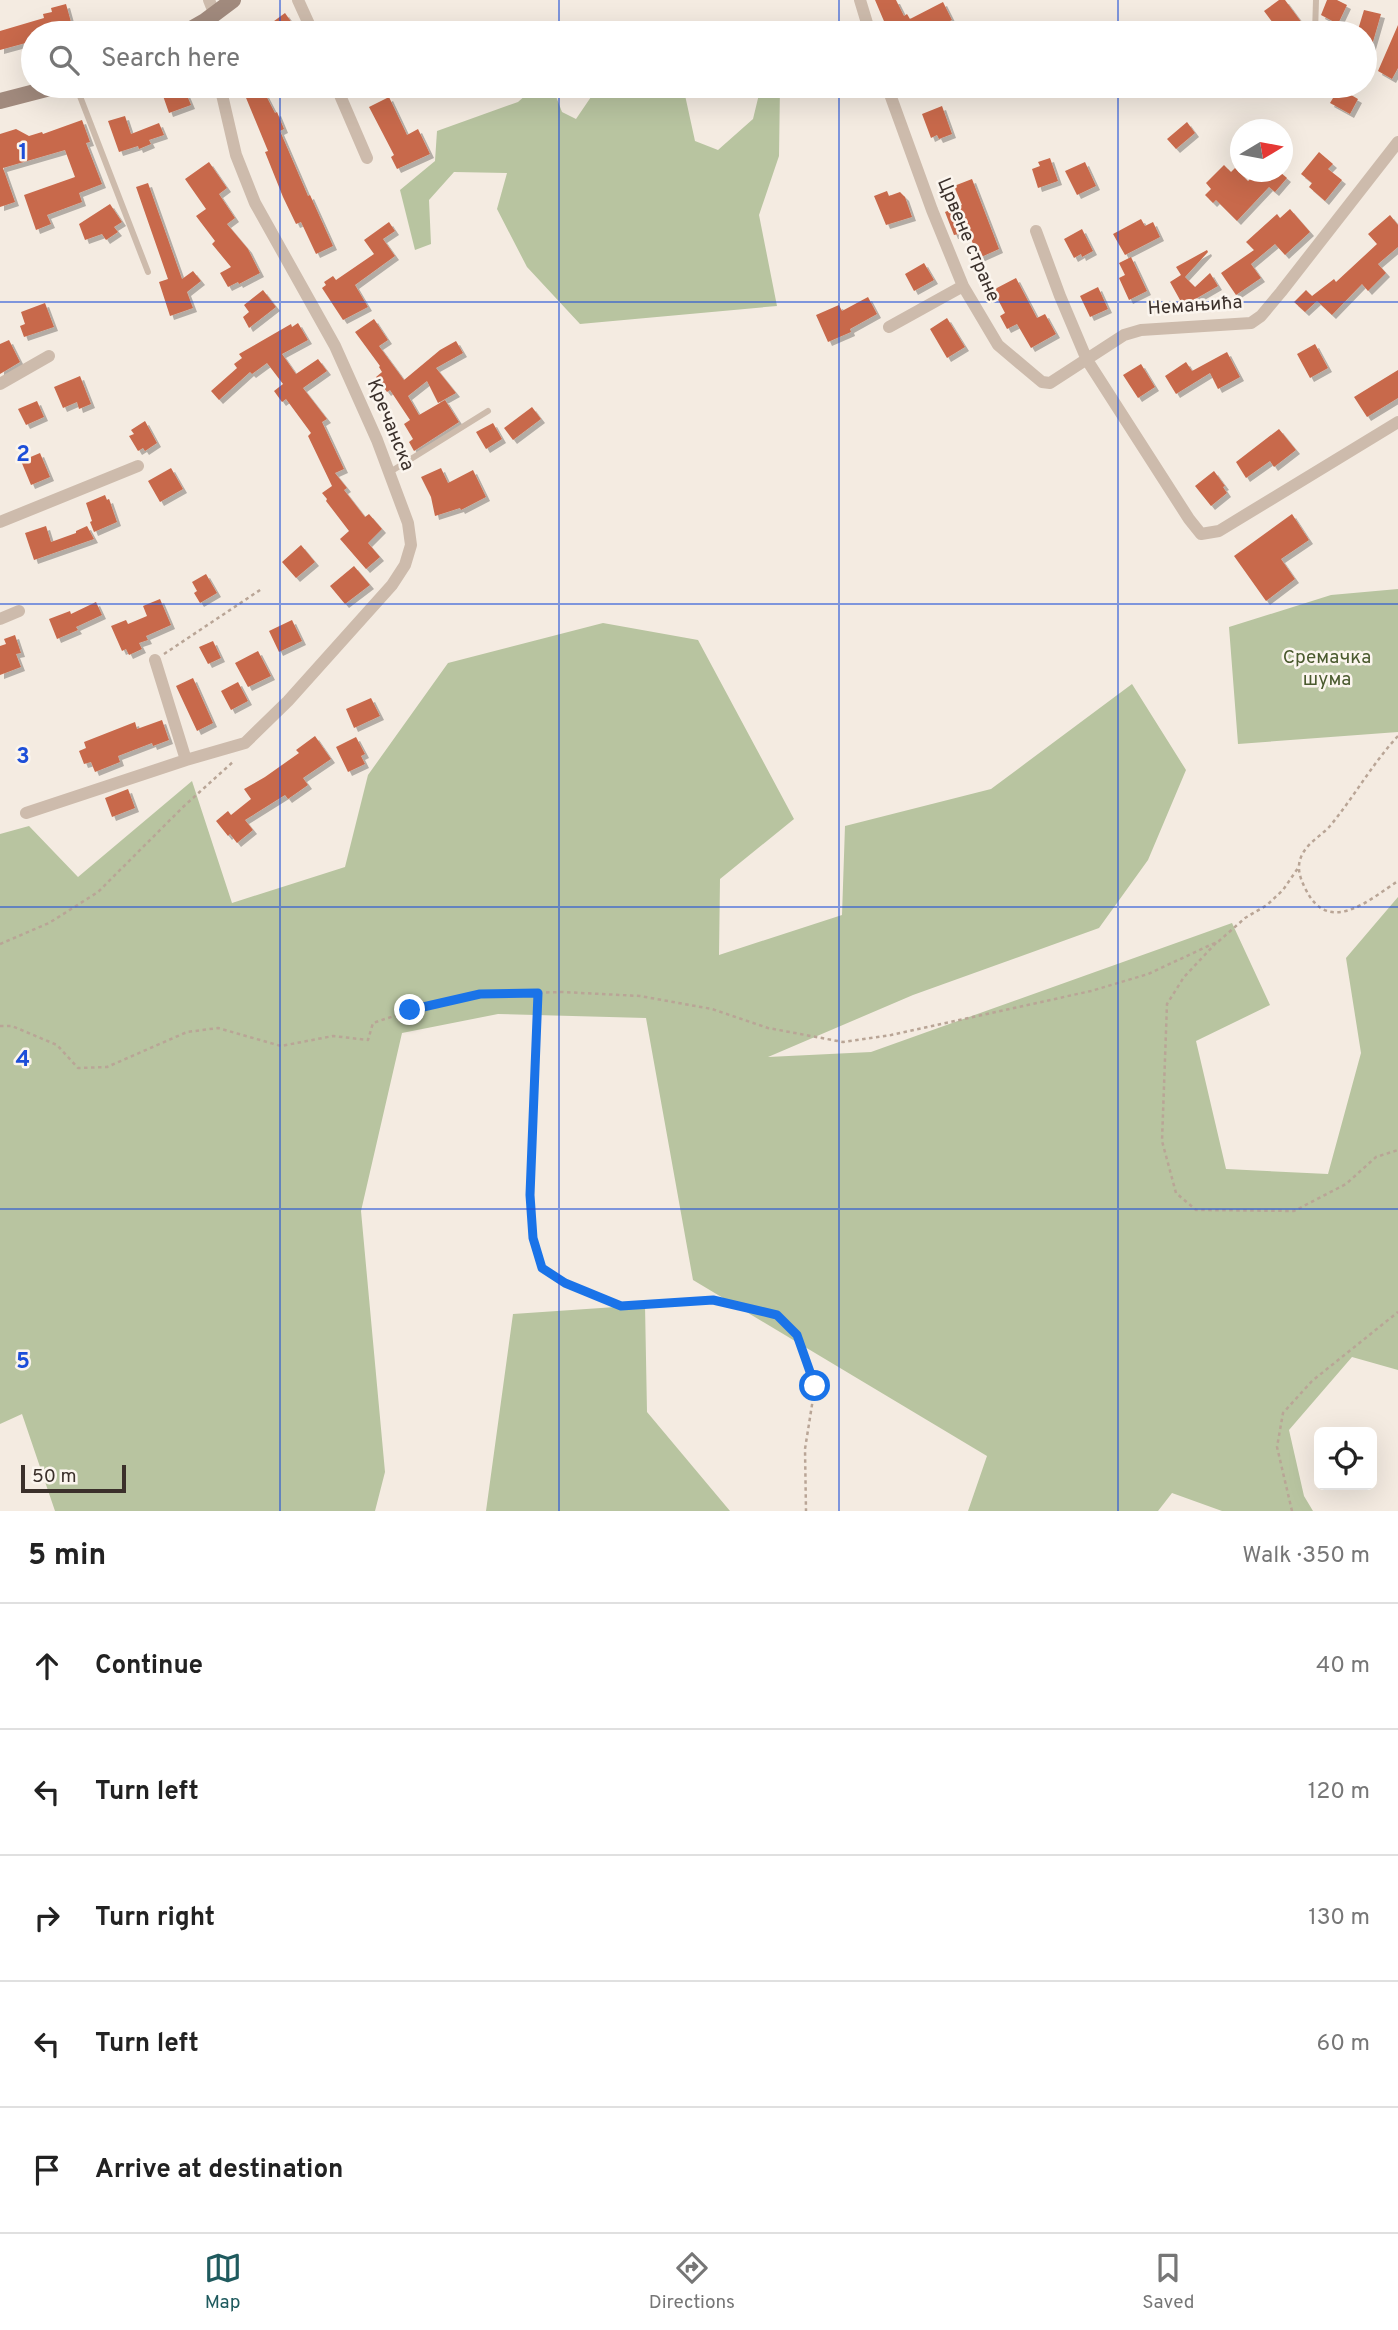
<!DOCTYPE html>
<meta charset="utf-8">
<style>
body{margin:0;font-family:Overpass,sans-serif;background:#f6f6f6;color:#222}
.controls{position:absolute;right:21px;bottom:21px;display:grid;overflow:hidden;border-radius:10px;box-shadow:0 7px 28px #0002}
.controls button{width:63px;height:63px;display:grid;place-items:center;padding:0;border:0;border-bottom:2px solid #e0e0e0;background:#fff;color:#222;font:35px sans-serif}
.compass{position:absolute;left:1230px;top:119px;width:63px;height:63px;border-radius:50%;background:#fff;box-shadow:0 7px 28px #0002;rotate:80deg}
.scale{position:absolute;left:21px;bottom:18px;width:105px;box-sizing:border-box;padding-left:7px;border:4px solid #3b302b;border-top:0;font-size:19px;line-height:24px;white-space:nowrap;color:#3b302b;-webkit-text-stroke:5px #fbf5ee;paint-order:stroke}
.stop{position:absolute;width:21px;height:21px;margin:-16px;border:5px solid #1a73e8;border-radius:50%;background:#fff}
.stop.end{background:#1a73e8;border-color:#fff;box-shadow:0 2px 7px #0008}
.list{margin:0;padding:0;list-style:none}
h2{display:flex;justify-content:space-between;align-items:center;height:91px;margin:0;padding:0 28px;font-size:30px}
h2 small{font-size:23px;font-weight:400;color:#767676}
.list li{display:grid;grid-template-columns:46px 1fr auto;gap:21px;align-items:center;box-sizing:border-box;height:126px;padding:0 28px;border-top:2px solid #e0e0e0}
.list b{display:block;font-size:26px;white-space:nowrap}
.list em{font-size:23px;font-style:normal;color:#767676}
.icon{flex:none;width:38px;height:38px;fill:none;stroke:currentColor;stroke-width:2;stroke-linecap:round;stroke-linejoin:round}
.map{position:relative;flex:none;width:1398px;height:1511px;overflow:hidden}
.search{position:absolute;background:#fff;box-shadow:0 7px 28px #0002;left:21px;right:21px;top:21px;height:77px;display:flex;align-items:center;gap:18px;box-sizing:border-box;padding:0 24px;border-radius:38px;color:#767676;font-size:26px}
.sheet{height:721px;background:#fff}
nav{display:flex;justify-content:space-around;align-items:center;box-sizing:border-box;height:98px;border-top:2px solid #e0e0e0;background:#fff;font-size:19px;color:#767676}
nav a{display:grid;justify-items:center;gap:4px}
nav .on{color:#1f5a5e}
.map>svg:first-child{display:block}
.green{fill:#b8c4a0}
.building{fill:#c8694b;filter:url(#shadow)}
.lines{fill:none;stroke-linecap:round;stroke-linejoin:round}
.path{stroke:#b9a596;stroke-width:2.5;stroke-dasharray:3.5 3.5;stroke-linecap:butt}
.lane{stroke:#cdbbac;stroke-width:6}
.street{stroke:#cdbbac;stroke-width:12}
.secondary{stroke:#a18a7d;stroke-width:16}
.route{stroke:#1a73e8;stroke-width:9}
.grid{fill:none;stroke:#1d4ed8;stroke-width:2;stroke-opacity:0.55}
.labels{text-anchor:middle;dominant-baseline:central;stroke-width:5;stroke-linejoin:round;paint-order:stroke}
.street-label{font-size:19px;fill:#3b302b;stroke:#fbf5ee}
.park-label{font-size:19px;fill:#4a5a2e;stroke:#fbf5ee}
.grid-label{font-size:23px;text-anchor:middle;font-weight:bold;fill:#1d4ed8;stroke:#fbf5ee;stroke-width:5;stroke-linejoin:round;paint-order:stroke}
</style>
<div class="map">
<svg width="1398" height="1511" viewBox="0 0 1398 1511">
<defs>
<filter id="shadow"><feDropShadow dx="4" dy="4" stdDeviation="0" flood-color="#0004"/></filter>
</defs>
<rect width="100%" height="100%" fill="#f4ebe1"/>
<!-- green -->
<path class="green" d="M536 86H552L562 112 576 119 593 94 616 86H683L695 141 718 150 753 119 761 86H780L779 156 759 215 777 306 580 324 527 267 497 209 507 173 454 172 429 200 431 244 415 250 400 190 435 161 437 131 518 102Z
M1398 589V732L1238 744 1229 627 1331 595Z
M603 623 698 640 794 819 720 879 719 955 842 915 845 826 991 789 1132 684 1186 770 1148 860 1099 928 913 995 768 1057 871 1052 1232 923 1270 1005 1196 1041 1226 1169 1328 1174 1361 1053 1346 958 1398 897V1370L1352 1357 1289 1430 1304 1496 1313 1511H1222L1172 1493 1158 1511H968L987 1456 693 1280 646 1018 498 1014 402 1033 361 1211 385 1472 375 1511H55L22 1414 0 1424V834L29 826 78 877 192 781 232 903 345 867 368 775 448 663Z
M645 1305 647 1412 730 1511H486L513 1314Z"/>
<!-- building -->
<path class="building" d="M875 0H896L904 16 907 14 910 19 943 2 952 20 933 29 931 25 912 33H889Z
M1279 0H1285L1305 27 1304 29 1307 33H1284L1279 25 1276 27 1264 11Z
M1327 0H1337L1347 5 1338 24 1321 15Z
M66 4 74 33H33V41L0 50V31L44 18 43 14 52 12 51 8Z
M1364 10 1381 14 1368 59H1365V33H1357Z
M285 13 299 33H277L270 24Z
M1398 25V68L1392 79 1378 71Z
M174 86H183L191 105 169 113 162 93Z
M261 86 275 113 277 112 284 129 280 131 308 196 310 195 333 246 316 254 301 222 296 224 283 197 265 152 268 151 244 93Z
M1339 88 1358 99 1350 114 1330 103Z
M389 97 407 135 418 129 430 154 397 169 391 157 394 155 369 107Z
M942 106 952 134 939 139 937 135 931 138 922 114Z
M125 116 131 134 159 123 164 135 149 140 151 144 139 149 138 146 119 152 108 121Z
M82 120 90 142 86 143 102 184 79 193 82 202 47 215 51 224 36 230 24 195 75 177 65 150 3 168 15 202 0 207V134L16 129 29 136 42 132 43 134Z
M1187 122 1195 133 1176 149 1167 139Z
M1319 152 1333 164 1328 169 1342 180 1325 201 1309 187 1312 183 1301 174Z
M1050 158 1058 181 1038 188 1032 169 1040 166 1038 162Z
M209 162 227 188 219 194 235 218 227 224 248 249 260 273 239 284 238 282 228 287 220 273 231 267 212 244 215 241 196 216 206 209 185 179Z
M1085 162 1096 186 1077 195 1065 171Z
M1224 165 1231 172 1235 168 1248 181 1255 174 1260 178 1266 172H1280L1287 178 1275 192 1269 187 1237 221 1216 200 1213 203 1205 195 1211 189 1206 183Z
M972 179 999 249 979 258 968 232 954 235 945 212 962 205 954 186Z
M148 183 182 279 193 271 201 281 187 292 193 308 170 316 159 282 168 279 136 187Z
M887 191 889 196 900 192 905 197 912 217 886 225 874 196Z
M110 204 122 222 114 227 118 232 106 240 102 234 85 240 79 224Z
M1290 209 1310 232 1285 255 1275 244 1251 264 1261 278 1236 295 1221 273 1254 250 1246 242 1277 214 1280 218Z
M1390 215 1398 225V247L1378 264 1386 273 1368 291 1362 284 1332 315 1317 301 1305 312 1294 302 1306 290 1312 296 1334 279 1336 282 1377 244 1368 234Z
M1141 219 1145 226 1153 222 1160 237 1125 255 1113 234Z
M389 222 395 231 383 239 395 256 355 285 368 307 343 320 322 288 326 285 324 282 333 276 336 280 374 254 364 240Z
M1082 229 1093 251 1082 257 1081 254 1074 258 1064 239Z
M1207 250 1208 252 1185 277 1195 287 1210 273 1218 286 1178 309 1175 305 1180 300 1170 282 1181 275 1176 267Z
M1131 257 1147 291 1129 300 1119 278 1125 275 1119 263Z
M924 263 934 280 914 291 905 274Z
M1016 278 1037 318 1045 314 1056 334 1031 348 1017 324 1007 329 1000 316 1005 313 993 290Z
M1098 287 1108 309 1090 317 1080 296Z
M263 290 276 307 249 328 243 317 249 312 244 305Z
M868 297 877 314 850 329 851 332 828 342 816 315 839 305 842 311Z
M45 303 54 327 24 337 20 326 25 324 21 312Z
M947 318 965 347 947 358 930 329Z
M374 319 388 340 379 346 404 380 440 350 456 341 463 353 436 368 456 393 438 403 427 381 408 396 419 415 445 400 459 422 414 451 409 442 413 439 404 424 410 420 390 390 387 392 376 377 382 372 379 367 380 366 355 332Z
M298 323 308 340 282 354 296 374 318 359 327 371 303 388 327 419 322 422 344 469 335 473 347 488 344 490 365 517 369 514 382 529 368 543 380 557 366 569 340 539 349 531 326 501 327 499 322 493 332 486 308 436 311 433 286 399 282 402 274 391 283 384 267 363 252 374 250 372 219 400 211 391 237 368 234 364 242 358 239 354 291 324 292 327Z
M9 340 20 362 0 374V344Z
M1315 344 1328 368 1310 378 1297 354Z
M1227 352 1240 377 1218 389 1210 373 1176 394 1165 376 1186 362 1192 371Z
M1141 364 1155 387 1138 398 1123 375Z
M1398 370V398L1367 417 1354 397Z
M80 376 91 404 79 409 77 402 63 408 54 387Z
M37 401 44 417 26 425 18 409Z
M532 407 541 419 513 440 504 428Z
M145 421 157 443 145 451 143 448 138 451 129 436 134 434 131 430Z
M493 423 502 439 486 449 476 432Z
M1279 429 1296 450 1274 467 1270 461 1246 478 1236 462Z
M40 453 50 477 31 485 21 461Z
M171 468 183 489 160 502 148 481Z
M441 468 448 483 473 470 486 497 461 510 460 508 435 516 431 497 421 477Z
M1214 471 1225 486 1223 487 1227 493 1211 506 1195 486Z
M105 495 107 500 109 499 117 522 94 532 90 522 92 521 86 503Z
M1292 514 1309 540 1281 559 1295 579 1266 601 1234 556Z
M46 526 51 542 76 533V531L87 526 94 539 34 560 25 533Z
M301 545 315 562 296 578 282 562Z
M354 566 370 585 345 604 330 586Z
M206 574 217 593 200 603 194 593 197 591 192 582Z
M160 599 171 625 146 636 148 640 139 643 142 649 129 655 126 649 122 651 111 626 126 620 128 624 147 616 143 606Z
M96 602 102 615 76 627 78 630 57 639 49 619 70 611 71 614Z
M292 620 302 641 279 652 269 631Z
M15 635 21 653 16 654 21 667 0 675V646L6 644 4 639Z
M213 641 221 658 208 664 199 647Z
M258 651 271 676 248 687 235 663Z
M193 678 213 723 197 731 176 686Z
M238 682 248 701 231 710 221 691Z
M371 698 380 716 354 728 346 709Z
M162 720 169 740 153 746 152 743 118 756 120 762 95 772 91 762 84 764 79 751 86 748 84 742 135 722 137 729Z
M315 736 331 759 303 778 308 785 288 799 285 795 245 820 253 830 237 843 230 834 228 836 216 821 228 811 231 815 251 799 244 789 265 777 299 753 296 750Z
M356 737 365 754 361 756 365 764 348 772 336 747Z
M128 789 135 808 112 817 105 798Z"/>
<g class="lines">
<!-- path -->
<path class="path" d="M164 654 263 588
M1398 736C1372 764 1354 797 1330 826 1322 835 1309 842 1303 853 1296 865 1299 876 1305 888 1328 937 1369 900 1398 881
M1216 943 1184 977 1167 1004 1162 1141 1176 1193 1196 1210 1294 1211 1346 1184 1376 1157 1398 1150
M0 944 49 923 98 892 183 807 234 761
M538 993 530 1195 533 1238 542 1268 565 1283 621 1306 713 1300 777 1315 797 1335 815 1386 805 1449 806 1511
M0 1026H12L57 1045 78 1068 107 1067 187 1032 218 1028 281 1046 333 1036 368 1040 373 1023 409 1011 480 994 562 992 640 996 712 1009 768 1028 843 1042 891 1035 1091 991 1148 974 1219 941 1245 918 1267 905 1283 890 1298 868
M1292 1511 1277 1447 1283 1413 1312 1381 1398 1312"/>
<!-- lane -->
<path class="lane" d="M1315 33 1316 0
M76 86 148 272
M390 472 488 411"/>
<!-- street -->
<path class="street" d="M209 0 215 15
M298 0 313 33
M860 0 870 33
M336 86 367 158
M887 86 932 210 963 286 998 345 1042 382 1050 383 1124 335 1141 330 1251 323 1261 316 1281 292 1398 142
M1036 231 1060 296 1087 360 1189 519 1201 534 1219 531 1398 422
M889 327 963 286
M0 384 49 356
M0 522 138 466
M0 619 19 611
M155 660 186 760 245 743 288 701 392 585 405 565 411 545 408 523 377 440 335 346 255 203 236 155 220 86
M26 813 186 760"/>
<!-- secondary -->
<path class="secondary" d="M184 33 205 21 233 0
M0 101 58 86"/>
</g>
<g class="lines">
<!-- route -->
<path class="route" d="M410 1010 480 994 538 993 530 1195 533 1238 542 1268 565 1283 621 1306 713 1300 777 1315 797 1335 815 1386"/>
</g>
<!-- grid -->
<path class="grid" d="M280 0V33M559 0V33M839 0V33M1118 0V33M280 86V1511M559 86V1511M839 86V1511M1118 86V1511M0 302H1398M0 604H1398M0 907H1398M0 1209H1398"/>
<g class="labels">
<!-- street labels -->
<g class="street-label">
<text transform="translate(968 240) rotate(67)">Црвене стране</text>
<text transform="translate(1195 306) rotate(-4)">Немањића</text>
<text transform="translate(390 425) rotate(68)">Кречанска</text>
</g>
<!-- park labels -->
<g class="park-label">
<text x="1327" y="658">Сремачка<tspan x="1327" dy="22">шума</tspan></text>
</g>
</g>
<g class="grid-label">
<text x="23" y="159">1</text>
<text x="23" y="461">2</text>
<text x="23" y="763">3</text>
<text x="23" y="1066">4</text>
<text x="23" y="1368">5</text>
</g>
</svg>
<div class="controls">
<button><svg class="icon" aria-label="locate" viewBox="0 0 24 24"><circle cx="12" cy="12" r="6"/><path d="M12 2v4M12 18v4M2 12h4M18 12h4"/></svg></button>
</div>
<svg class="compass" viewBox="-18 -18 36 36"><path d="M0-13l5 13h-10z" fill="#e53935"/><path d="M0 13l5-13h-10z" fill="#767676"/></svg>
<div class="scale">50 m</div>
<div class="stop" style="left:815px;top:1386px"></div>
<div class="stop end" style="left:410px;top:1010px"></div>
<div class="search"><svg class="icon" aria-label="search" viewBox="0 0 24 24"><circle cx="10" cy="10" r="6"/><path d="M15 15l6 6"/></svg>Search here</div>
</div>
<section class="sheet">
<h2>5 min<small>Walk · 350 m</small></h2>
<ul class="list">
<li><svg class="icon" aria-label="ahead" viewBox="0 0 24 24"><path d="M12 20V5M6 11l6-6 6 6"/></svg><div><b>Continue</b></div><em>40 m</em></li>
<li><svg class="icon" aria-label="left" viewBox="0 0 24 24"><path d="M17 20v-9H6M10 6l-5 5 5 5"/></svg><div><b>Turn left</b></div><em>120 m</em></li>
<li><svg class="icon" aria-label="right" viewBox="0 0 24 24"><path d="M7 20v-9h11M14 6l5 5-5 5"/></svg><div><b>Turn right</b></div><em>130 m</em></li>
<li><svg class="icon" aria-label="left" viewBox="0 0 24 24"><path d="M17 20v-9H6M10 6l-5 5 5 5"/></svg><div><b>Turn left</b></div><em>60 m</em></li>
<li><svg class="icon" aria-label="arrive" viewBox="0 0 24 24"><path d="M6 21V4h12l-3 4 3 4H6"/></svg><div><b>Arrive at destination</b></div></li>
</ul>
</section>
<nav>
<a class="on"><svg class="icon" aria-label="map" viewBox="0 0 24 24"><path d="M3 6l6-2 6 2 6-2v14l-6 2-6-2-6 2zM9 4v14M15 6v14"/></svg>Map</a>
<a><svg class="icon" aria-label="directions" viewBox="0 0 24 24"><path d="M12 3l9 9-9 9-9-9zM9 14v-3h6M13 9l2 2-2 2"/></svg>Directions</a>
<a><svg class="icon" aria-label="saved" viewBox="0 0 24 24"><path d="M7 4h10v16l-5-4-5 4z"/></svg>Saved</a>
</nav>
